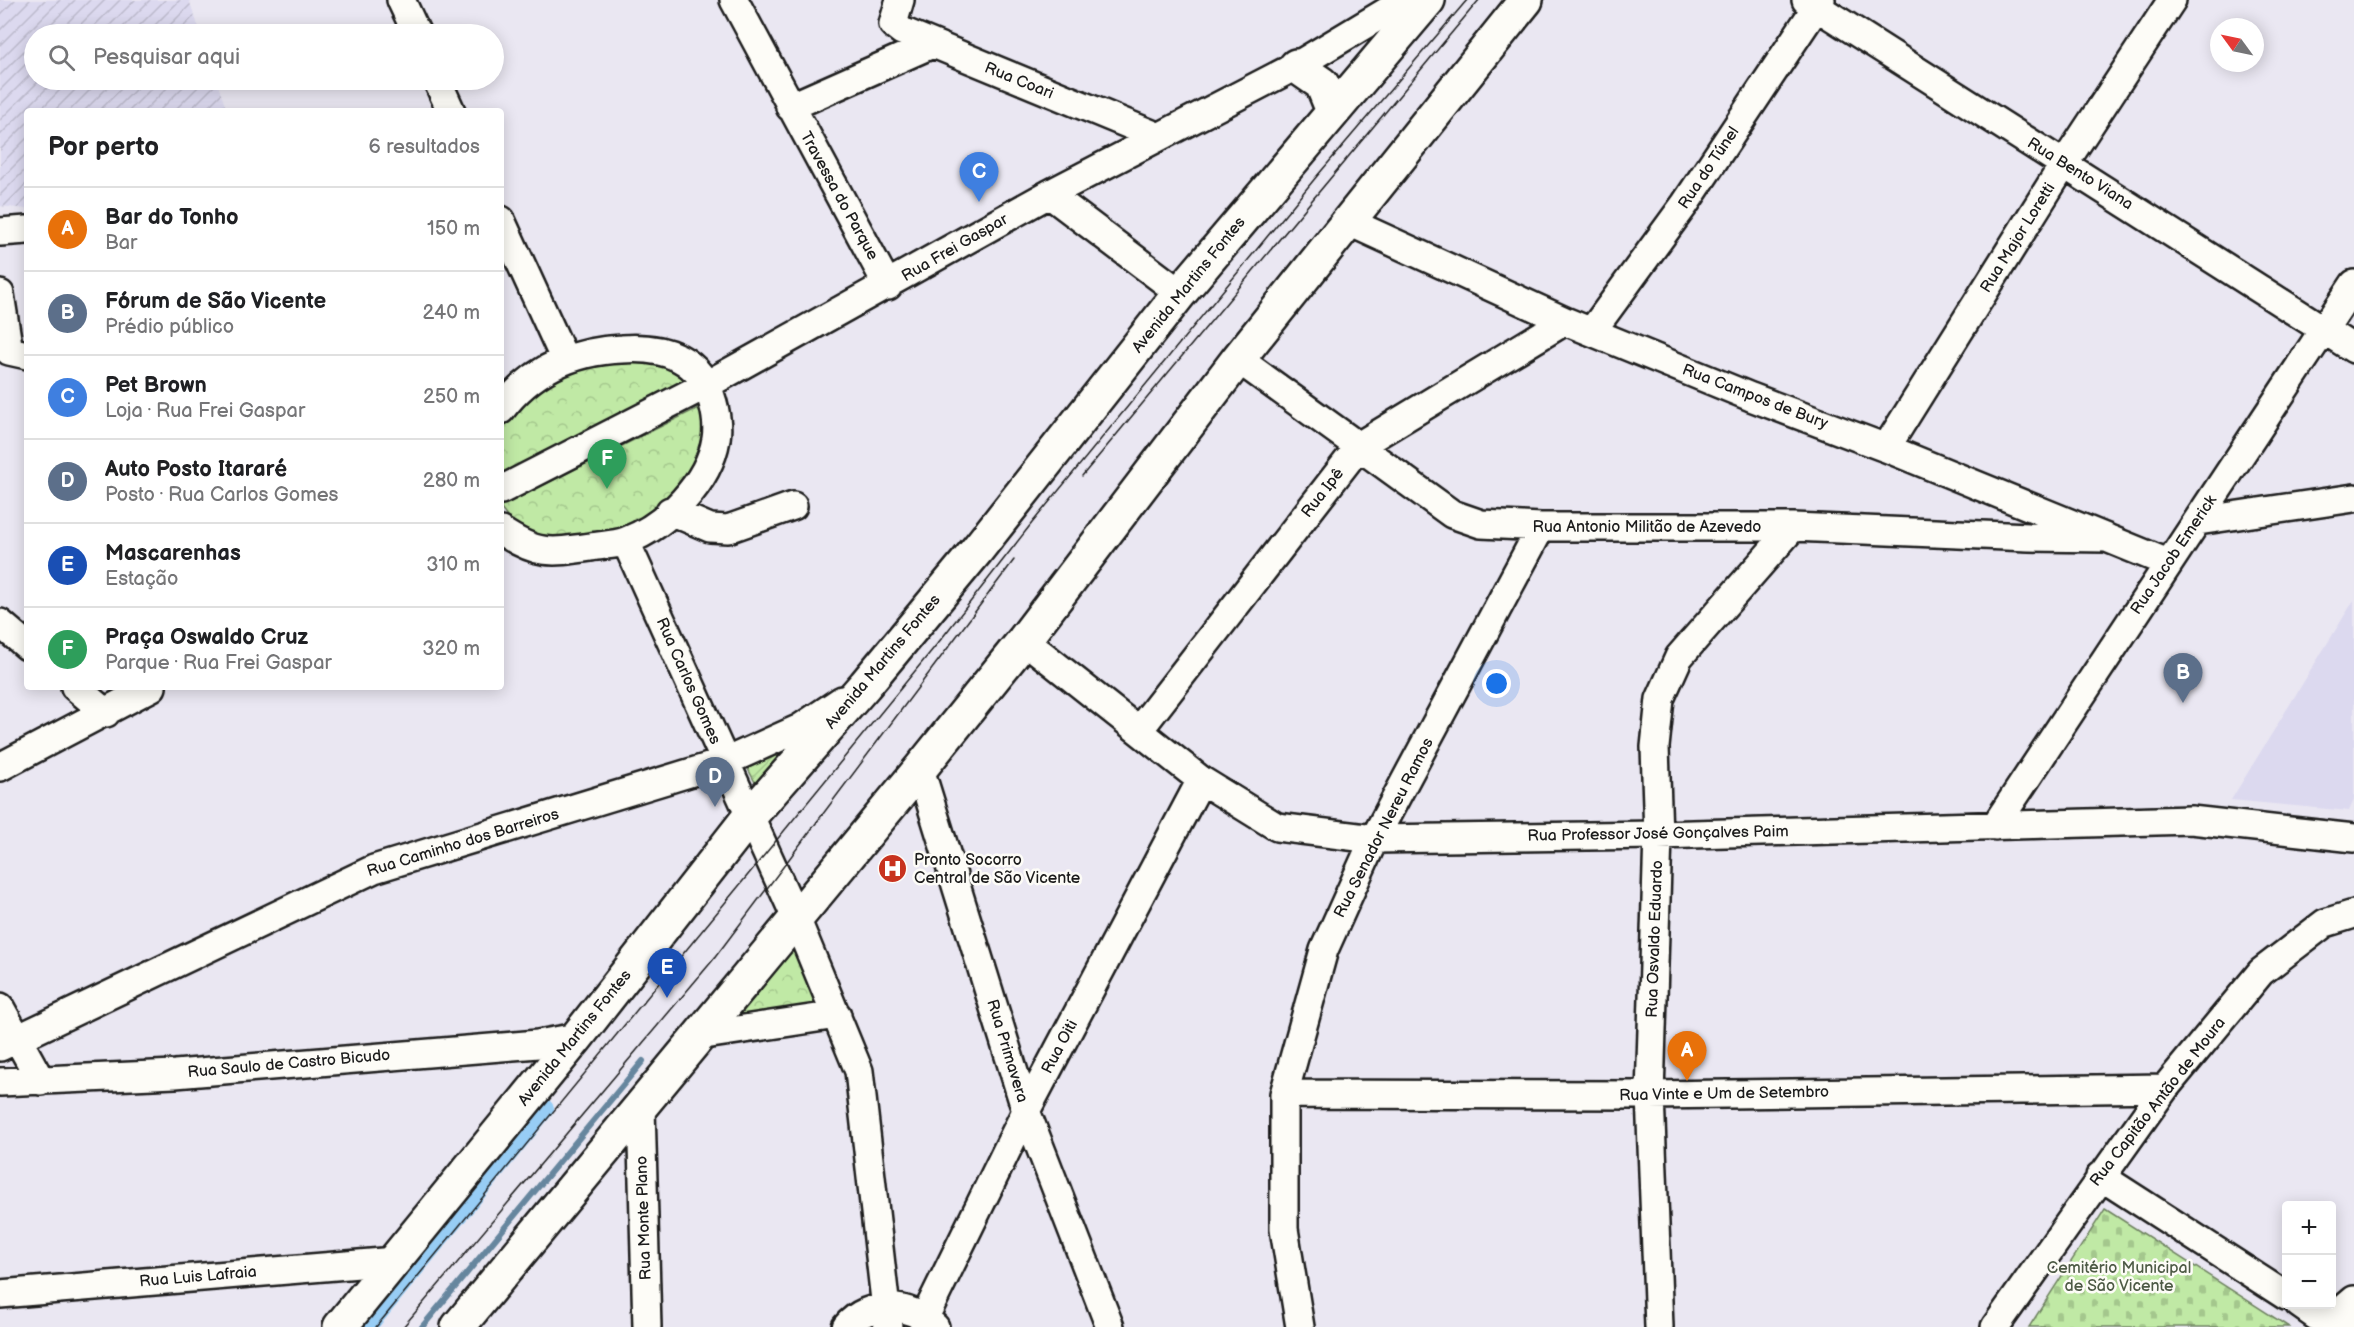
<!DOCTYPE html>
<html lang="pt">
<meta charset="utf-8">
<style>
body{margin:0;font-family:"Balsamiq Sans",sans-serif;background:#f2f2f2;color:#202124}
.controls{position:absolute;right:18px;bottom:18px;display:grid;overflow:hidden;border-radius:6px;box-shadow:0 3px 15px #0003}
.controls button{width:54px;height:54px;display:grid;place-items:center;padding:0;border:0;border-bottom:2px solid #e0e0e0;background:#fff;color:#202124;font:30px sans-serif}
.compass{position:absolute;left:2210px;top:18px;width:54px;height:54px;border-radius:50%;background:#fff;box-shadow:0 3px 15px #0003;rotate:303deg}
.you{position:absolute;left:1497px;top:684px;width:21px;height:21px;margin:-15px;border:4px solid #fff;border-radius:50%;background:#1a73e8;box-shadow:0 0 0 9px #1a73e833}
.badge{display:grid;place-items:center;width:39px;height:39px;border-radius:50%;background:#c8321e;color:#fff;font-size:20px;font-weight:700}
.pin{position:absolute;translate:-50% -50px;filter:drop-shadow(0 2px 3px #0008)}
.pin::after{content:'';position:absolute;top:32px;width:21px;height:18px;background:inherit;clip-path:polygon(0 0,100% 0,50% 100%)}
.list{margin:0;padding:0;list-style:none}
h2{display:flex;justify-content:space-between;align-items:center;height:78px;margin:0;padding:0 24px;font-size:26px}
h2 small{font-size:20px;font-weight:400;color:#757577}
.list li{display:grid;grid-template-columns:39px 1fr auto;gap:18px;align-items:center;box-sizing:border-box;height:84px;padding:0 24px;border-top:2px solid #e0e0e0}
.list b{display:block;font-size:22px;white-space:nowrap}
.list p{margin:0;font-size:20px;white-space:nowrap;color:#757577}
.list em{font-size:20px;font-style:normal;color:#757577}
.icon{flex:none;width:33px;height:33px;fill:none;stroke:currentColor;stroke-width:2;stroke-linecap:round;stroke-linejoin:round}
.map{position:relative;flex:none;width:2354px;height:1327px;overflow:hidden}
.search{position:absolute;background:#fff;box-shadow:0 3px 15px #0003;left:24px;top:24px;width:480px;height:66px;display:flex;align-items:center;gap:15px;box-sizing:border-box;padding:0 21px;border-radius:33px;color:#757577;font-size:22px}
.panel{position:absolute;background:#fff;box-shadow:0 3px 15px #0003;left:24px;top:108px;width:480px;height:582px;border-radius:6px}
.map>svg:first-child{display:block}
.built{fill:#dcd9ef}
.industrial{fill:url(#industrial-furrows)}
.cemetery{fill:url(#cemetery-stones);stroke:#6e8260;stroke-width:1.5}
.park{fill:url(#park-crowns);stroke:#6e8260;stroke-width:1.5}
.garden{fill:url(#garden-furrows);stroke:#6e8260;stroke-width:1.5}
.lines{fill:none;stroke-linecap:round;stroke-linejoin:round}
.stream{stroke:#66869e;stroke-width:6}
.canal{stroke:#97cdf5;stroke-width:20}
.minor-casing{stroke:#1c1c1c;stroke-width:32}
.major-casing{stroke:#1c1c1c;stroke-width:38}
.minor{stroke:#fdfcf7;stroke-width:27}
.major{stroke:#fdfcf7;stroke-width:33}
.tram{stroke:#1c1c1c;stroke-width:1.5}
.labels{text-anchor:middle;dominant-baseline:central;stroke-width:5;stroke-linejoin:round;paint-order:stroke}
.street-label{font-size:16px;fill:#1c1c1c;stroke:#fdfcf7}
.poi-label{font-size:16px;fill:#1c1c1c;stroke:#fdfcf7;text-anchor:start}
.park-label{font-size:16px;fill:#4d5a45;stroke:#fdfcf7}
</style>
<div class="map">
<svg width="2354" height="1327" viewBox="0 0 2354 1327">
<defs>
<pattern id="industrial-furrows" width="10" height="10" patternUnits="userSpaceOnUse" patternTransform="scale(1.5)"><rect width="10" height="10" fill="#dcd9ef"/><path d="M-1 1l2-2M0 10L10 0M9 11l2-2" fill="none" stroke="#bcbacc"/></pattern>
<pattern id="cemetery-stones" width="16" height="16" patternUnits="userSpaceOnUse" patternTransform="scale(1.5)"><rect width="16" height="16" fill="#c0e9a5"/><path d="M2 7V4a2 2 0 0 1 4 0v3zM10 15v-3a2 2 0 0 1 4 0v3z" fill="#a4c78d"/></pattern>
<pattern id="park-crowns" width="20" height="18" patternUnits="userSpaceOnUse" patternTransform="scale(1.5)"><rect width="20" height="18" fill="#c0e9a5"/><path d="M2 6a3 3 0 1 1 6 0M12 15a3 3 0 1 1 6 0" fill="none" stroke="#a4c78d"/></pattern>
<pattern id="garden-furrows" width="10" height="10" patternUnits="userSpaceOnUse" patternTransform="scale(1.5)"><rect width="10" height="10" fill="#c0e9a5"/><path d="M-1 1l2-2M0 10L10 0M9 11l2-2" fill="none" stroke="#a4c78d"/></pattern>
</defs>
<rect width="100%" height="100%" fill="#eae7f2"/>
<filter id="ink" filterUnits="userSpaceOnUse"><feTurbulence type="fractalNoise" baseFrequency=".0167" numOctaves="2"/><feDisplacementMap in="SourceGraphic" scale="12" xChannelSelector="R" yChannelSelector="G"/><feConvolveMatrix kernelMatrix="1 2 1 2 8 2 1 2 1" color-interpolation-filters="sRGB"/></filter>
<g filter="url(#ink)">
<!-- built -->
<path class="built" d="M2354 600V800L2349 811 2231 800Z"/>
<!-- industrial -->
<path class="industrial" d="M0 0H189L201 34H34V80H216L227 111H27V209L0 206Z"/>
<!-- cemetery -->
<path class="cemetery" d="M2105 1209 2289 1327H2029Z"/>
<!-- park -->
<path class="park" d="M650 357 696 382 501 475V421L542 382 570 366Z
M702 406 708 414 695 471 647 518 613 536 542 539 518 531 501 509V506Z
M788 938 817 1005 727 1019Z"/>
<!-- garden -->
<path class="garden" d="M783 746 788 751 758 788 745 763Z"/>
<g class="lines">
<!-- stream -->
<path class="stream" d="M422 1327 643 1061"/>
<!-- canal -->
<path class="canal" d="M366 1327 544 1109"/>
<defs>
<path id="minor" d="M401 0 417 34
M734 0 888 286
M900 0 893 24 902 31 1159 137
M1806 0 2354 349
M437 80 451 111
M790 107 930 45
M1049 194 1180 293
M501 220 565 360
M1347 221 1565 321 1751 397 1886 448 2168 563
M0 232 27 230
M0 294 9 351 27 355
M1592 331 1685 204 1821 0
M1238 359 1452 514 1481 524 1541 527H1793L2029 537 2107 538
M501 410C531 370 573 351 622 349 665 346 701 358 713 403 716 414 718 427 716 439 709 482 666 526 626 541 616 545 602 545 591 547 549 553 537 555 501 531
M1886 448 2064 164 2172 0
M501 490 708 384 1049 194 1296 66 1406 0
M670 511 710 528 728 529 793 506
M2198 521 2354 498
M626 542 796 918 859 1071 888 1327
M0 623 27 646
M1024 640 1201 780 1277 827 1374 839 1658 835 2191 820 2354 838
M75 687 106 713
M1139 730 1360 445 1565 321
M0 767 152 687
M920 769 1026 1111 1110 1327
M1995 826 2354 284
M0 1007 41 1081
M698 1036 837 1015
M0 1047 374 869 725 762 800 728 842 700
M0 1082 175 1074 538 1044 577 1037
M1284 1094 1650 1095 2165 1088
M641 1108 647 1327
M2100 1176 2286 1296
M0 1294 395 1261
M2299 1304 2316 1316 2354 1323
M925 1317 1026 1111 1201 780
M2333 1318 2354 1300
M846 1327C869 1299 911 1303 935 1327
M1300 1327 1284 1229V1094L1324 950 1374 839 1541 527
M1659 1327 1650 1095 1658 835 1655 747 1660 699 1679 657 1793 527
M1995 1327 2165 1088 2261 972 2325 923 2354 914"/>
<path id="major" d="M1296 66 1322 84 1333 111
M340 1327 577 1037 750 816 865 685 977 550 1180 293 1428 0
M458 1327 920 769 1024 640 1238 359 1526 0"/>
</defs>
<!-- minor casing -->
<use href="#minor" class="minor-casing"/>
<!-- major casing -->
<use href="#major" class="major-casing"/>
<!-- minor -->
<use href="#minor" class="minor"/>
<!-- major -->
<use href="#major" class="major"/>
<!-- tram -->
<path class="tram" d="M1082 476 1479 0
M376 1327 766 853 942 638 1032 523 1317 176 1467 0
M403 1327 713 960 1014 560"/>
</g>
</g>
<!-- icons -->
<defs>
<symbol id="hospital-disc" viewBox="-11 -11 22 22"><circle r="9.5" fill="#c8321e" stroke="#fdfcf7"/><path d="M-5-5h3v3.5h4V-5h3V5h-3V1.5h-4V5h-3Z" fill="#fff"/></symbol>
</defs>
<g fill-rule="evenodd">
<use href="#hospital-disc" x="876" y="852" width="33" height="33"/>
</g>
<g class="labels">
<!-- street labels -->
<g class="street-label">
<text transform="translate(1019 81) rotate(22)">Rua Coari</text>
<text transform="translate(1709 168) rotate(-56)">Rua do Túnel</text>
<text transform="translate(2080 174) rotate(32)">Rua Bento Viana</text>
<text transform="translate(839 196) rotate(61)">Travessa do Parque</text>
<text transform="translate(2018 238) rotate(-58)">Rua Major Loretti</text>
<text transform="translate(955 248) rotate(-30)">Rua Frei Gaspar</text>
<text transform="translate(1189 285) rotate(-51)">Avenida Martins Fontes</text>
<text transform="translate(1755 397) rotate(21)">Rua Campos de Bury</text>
<text transform="translate(1323 493) rotate(-52)">Rua Ipê</text>
<text x="1647" y="527">Rua Antonio Militão de Azevedo</text>
<text transform="translate(2174 555) rotate(-56)">Rua Jacob Emerick</text>
<text transform="translate(883 662) rotate(-50)">Avenida Martins Fontes</text>
<text transform="translate(688 681) rotate(66)">Rua Carlos Gomes</text>
<text transform="translate(1384 828) rotate(-63)">Rua Senador Nereu Ramos</text>
<text transform="translate(1658 834) rotate(-1)">Rua Professor José Gonçalves Paim</text>
<text transform="translate(463 843) rotate(-17)">Rua Caminho dos Barreiros</text>
<text transform="translate(1655 939) rotate(-88)">Rua Osvaldo Eduardo</text>
<text transform="translate(575 1038) rotate(-51)">Avenida Martins Fontes</text>
<text transform="translate(1060 1047) rotate(-62)">Rua Oiti</text>
<text transform="translate(1007 1051) rotate(73)">Rua Primavera</text>
<text transform="translate(289 1064) rotate(-5)">Rua Saulo de Castro Bicudo</text>
<text transform="translate(1724 1094) rotate(-1)">Rua Vinte e Um de Setembro</text>
<text transform="translate(2158 1102) rotate(-52)">Rua Capitão Antão de Moura</text>
<text transform="translate(644 1218) rotate(-92)">Rua Monte Plano</text>
<text transform="translate(198 1277) rotate(-5)">Rua Luis Lafraia</text>
</g>
<!-- poi labels -->
<g class="poi-label">
<text x="914" y="860">Pronto Socorro<tspan x="914" dy="18">Central de São Vicente</tspan></text>
</g>
<!-- park labels -->
<g class="park-label">
<text x="2119" y="1268">Cemitério Municipal<tspan x="2119" dy="18">de São Vicente</tspan></text>
</g>
</g>
</svg>
<div class="controls">
<button>+</button>
<button>−</button>
</div>
<svg class="compass" viewBox="-18 -18 36 36"><path d="M0-13l5 13h-10z" fill="#e53935"/><path d="M0 13l5-13h-10z" fill="#757577"/></svg>
<div class="you"></div>
<div class="pin badge" style="left:1687px;top:1081px;background:#e8710a">A</div>
<div class="pin badge" style="left:2183px;top:703px;background:#5c6f8a">B</div>
<div class="pin badge" style="left:979px;top:202px;background:#3f7fe0">C</div>
<div class="pin badge" style="left:715px;top:807px;background:#5c6f8a">D</div>
<div class="pin badge" style="left:667px;top:998px;background:#1a4fb4">E</div>
<div class="pin badge" style="left:607px;top:489px;background:#2e9e5b">F</div>
<div class="search"><svg class="icon" aria-label="search" viewBox="0 0 24 24"><circle cx="10" cy="10" r="6"/><path d="M15 15l6 6"/></svg>Pesquisar aqui</div>
<section class="panel">
<h2>Por perto<small>6 resultados</small></h2>
<ul class="list">
<li><span class="badge" style="background:#e8710a">A</span><div><b>Bar do Tonho</b><p>Bar</p></div><em>150 m</em></li>
<li><span class="badge" style="background:#5c6f8a">B</span><div><b>Fórum de São Vicente</b><p>Prédio público</p></div><em>240 m</em></li>
<li><span class="badge" style="background:#3f7fe0">C</span><div><b>Pet Brown</b><p>Loja · Rua Frei Gaspar</p></div><em>250 m</em></li>
<li><span class="badge" style="background:#5c6f8a">D</span><div><b>Auto Posto Itararé</b><p>Posto · Rua Carlos Gomes</p></div><em>280 m</em></li>
<li><span class="badge" style="background:#1a4fb4">E</span><div><b>Mascarenhas</b><p>Estação</p></div><em>310 m</em></li>
<li><span class="badge" style="background:#2e9e5b">F</span><div><b>Praça Oswaldo Cruz</b><p>Parque · Rua Frei Gaspar</p></div><em>320 m</em></li>
</ul>
</section>
</div>
